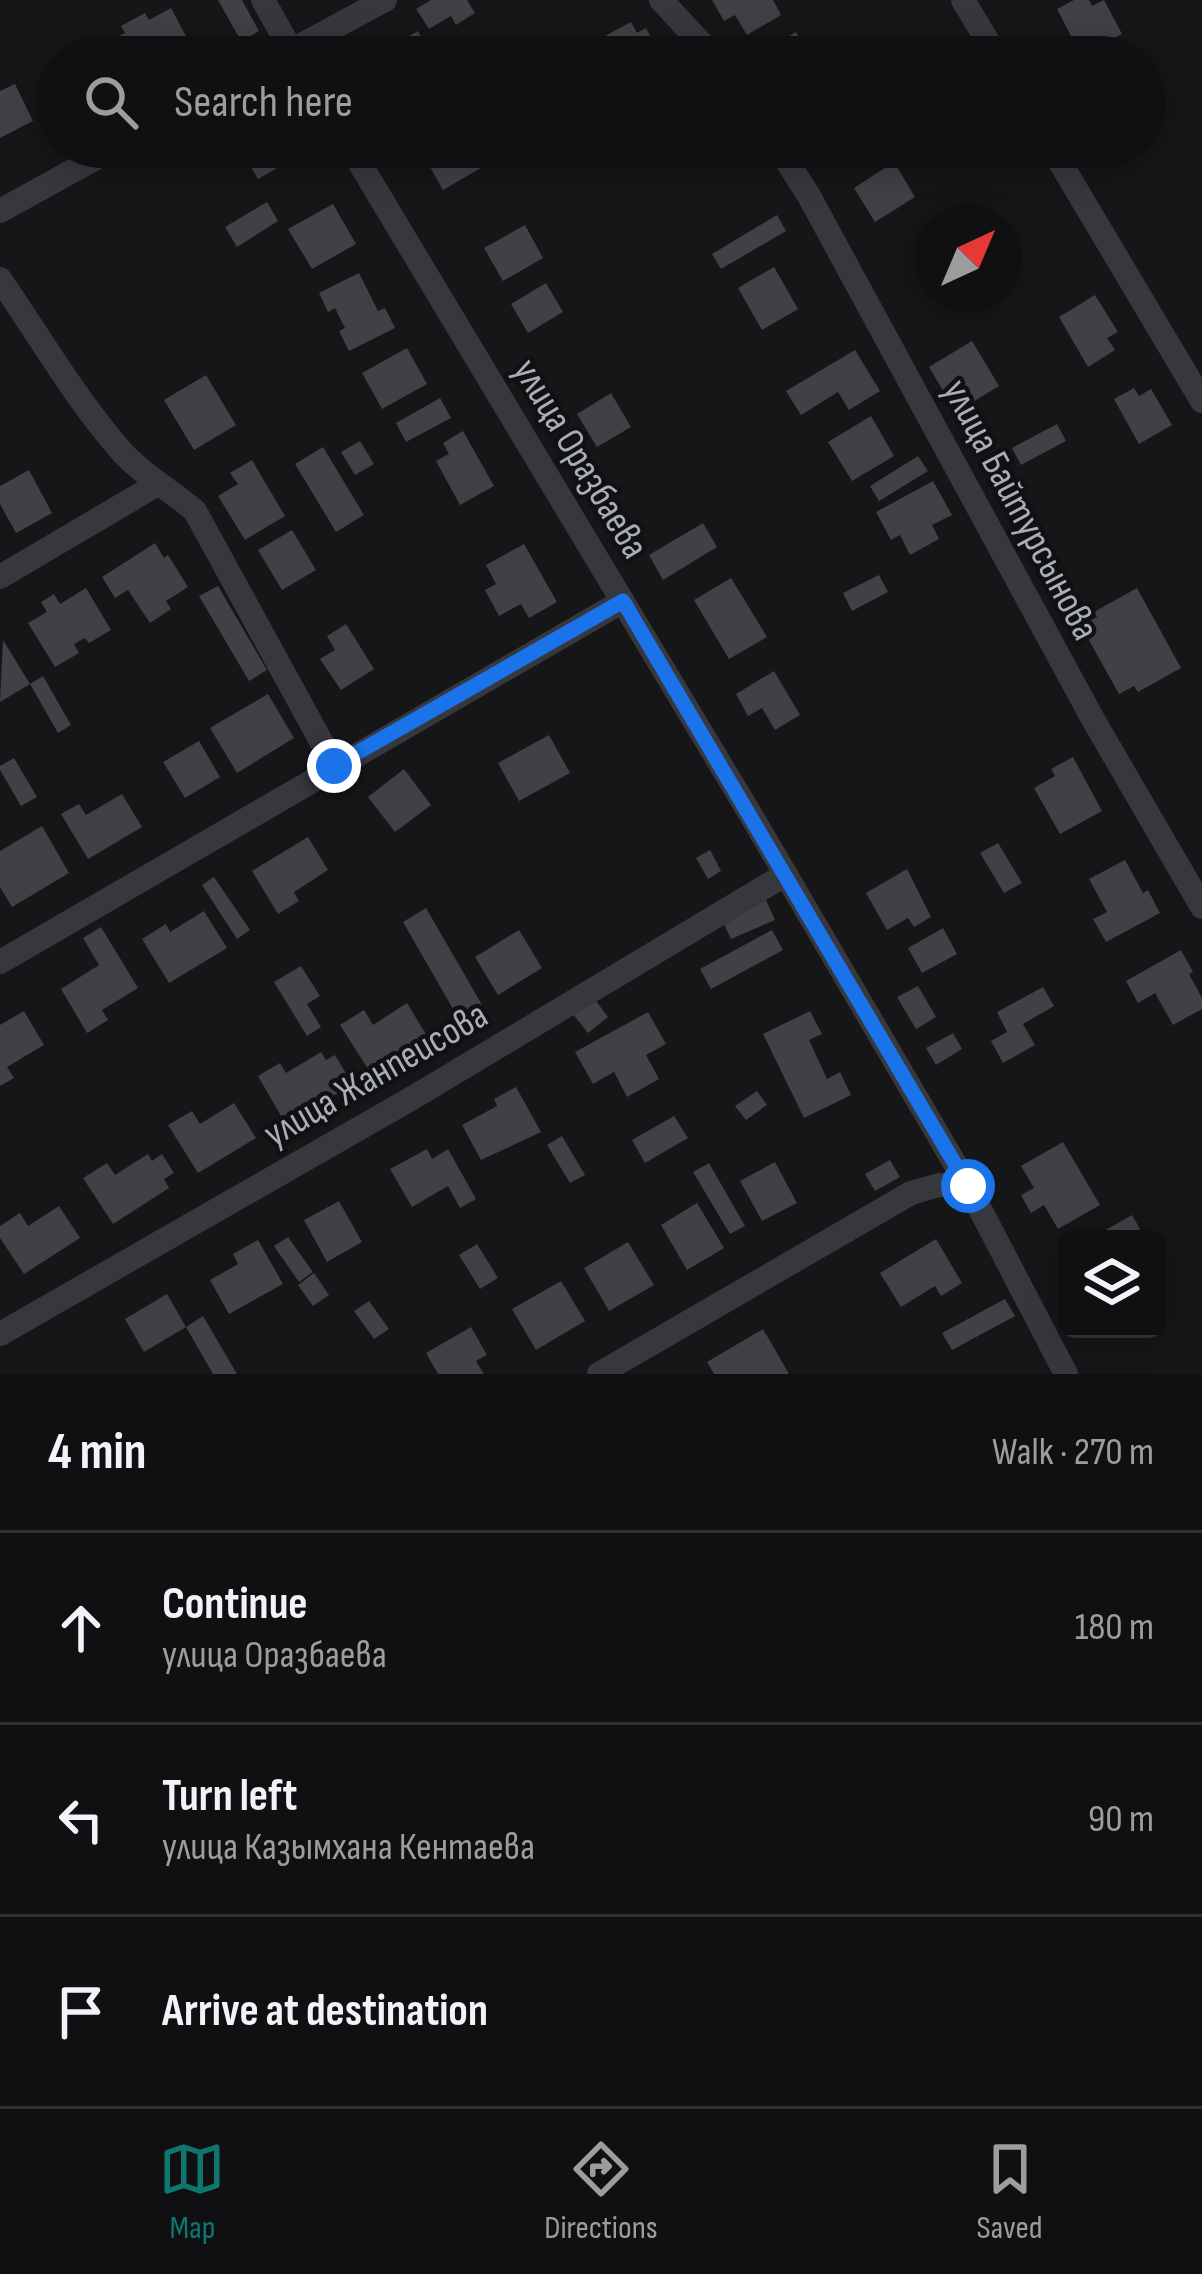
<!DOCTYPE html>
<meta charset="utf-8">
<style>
body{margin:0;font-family:"Sofia Sans Condensed",sans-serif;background:#1e1e20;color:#f1f3f6}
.controls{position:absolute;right:36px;bottom:36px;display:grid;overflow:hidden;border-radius:18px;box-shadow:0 6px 30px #0003}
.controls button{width:108px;height:108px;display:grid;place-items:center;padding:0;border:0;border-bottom:3px solid #303032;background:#101012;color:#f1f3f6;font:60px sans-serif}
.compass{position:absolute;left:914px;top:204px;width:108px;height:108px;border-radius:50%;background:#101012;box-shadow:0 6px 30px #0003;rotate:44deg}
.stop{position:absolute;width:36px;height:36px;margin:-27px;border:9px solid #1a73e8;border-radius:50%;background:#fff}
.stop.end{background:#1a73e8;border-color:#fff;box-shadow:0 3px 12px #0008}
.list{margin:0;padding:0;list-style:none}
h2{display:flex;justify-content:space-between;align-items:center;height:156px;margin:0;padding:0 48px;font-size:51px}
h2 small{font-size:39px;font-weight:400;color:#9c9d9f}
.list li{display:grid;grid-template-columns:78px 1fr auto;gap:36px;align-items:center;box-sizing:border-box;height:192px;padding:0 48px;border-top:3px solid #303032}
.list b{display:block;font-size:45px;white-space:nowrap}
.list p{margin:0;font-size:39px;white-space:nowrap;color:#9c9d9f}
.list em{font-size:39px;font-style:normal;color:#9c9d9f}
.icon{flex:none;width:66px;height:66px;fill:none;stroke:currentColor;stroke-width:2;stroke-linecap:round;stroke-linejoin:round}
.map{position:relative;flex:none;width:1202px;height:1374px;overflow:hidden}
.search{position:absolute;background:#101012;box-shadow:0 6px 30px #0003;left:36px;right:36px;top:36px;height:132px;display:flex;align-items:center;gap:30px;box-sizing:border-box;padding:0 42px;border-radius:66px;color:#9c9d9f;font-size:45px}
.sheet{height:732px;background:#101012}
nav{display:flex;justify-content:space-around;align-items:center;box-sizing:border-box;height:168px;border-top:3px solid #303032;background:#101012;font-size:33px;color:#9c9d9f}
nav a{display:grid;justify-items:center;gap:6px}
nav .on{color:#0f766e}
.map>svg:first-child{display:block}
.building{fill:#404145}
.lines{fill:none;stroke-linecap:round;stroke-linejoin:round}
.minor{stroke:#37383d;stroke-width:24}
.route{stroke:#1a73e8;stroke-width:15}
.labels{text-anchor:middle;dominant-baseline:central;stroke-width:9;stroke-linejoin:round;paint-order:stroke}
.street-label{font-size:39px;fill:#a8adb8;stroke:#111113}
</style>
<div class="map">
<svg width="1202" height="1374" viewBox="0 0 1202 1374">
<rect width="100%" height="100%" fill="#161618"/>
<!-- building -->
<path class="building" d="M218 0H242L259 31 241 41Z
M431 0H467L475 13 456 25 451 16 429 29 416 9Z
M712 0H773L781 15 747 35 735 15 724 21Z
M1074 0H1089L1092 6 1104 0 1122 34 1081 55 1057 9Z
M171 8 197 57H112L105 43 125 33 121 26 145 13 149 20Z
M631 22 637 33 646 28 654 43 645 48 650 57H609L599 39Z
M418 31 432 57H389L400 51 396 43Z
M796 32 805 48 788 57H752Z
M15 84 33 121 0 138V91Z
M239 147H289L295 158 258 179Z
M419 147H476L486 165 443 190Z
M894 162 915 197 875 222 854 188Z
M267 202 278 221 237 247 225 227Z
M333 204 356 244 312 269 288 229Z
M777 215 786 231 721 269 712 254Z
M525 225 543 258 503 281 484 248Z
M774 267 798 309 762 330 738 288Z
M359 273 378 311 385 308 395 328 349 351 339 331 345 328 335 308 328 312 319 293Z
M546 283 563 312 528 333 511 304Z
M1095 295 1118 332 1107 338 1115 350 1088 367 1059 317Z
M972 341 999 386 966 406 955 389 945 394 929 367Z
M407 348 427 384 382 409 362 373Z
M855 350 880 391 849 410 838 392 801 415 786 391Z
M206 375 236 425 194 450 164 400Z
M1134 388 1139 396 1151 389 1172 425 1139 444 1114 399Z
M611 393 631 427 597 447 577 414Z
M440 398 451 418 406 442 396 423Z
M871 416 894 456 852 481 828 442Z
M1057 424 1066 441 1021 465 1012 448Z
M463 431 494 486 460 505 436 461 449 454 443 443Z
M360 441 374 464 355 475 341 452Z
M323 447 364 515 336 532 295 464Z
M918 456 928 471 879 501 870 486Z
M252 460 285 516 245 540 218 496 238 484 230 473Z
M29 470 52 513 16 533 0 504V486Z
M933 481 952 515 932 525 939 539 910 555 900 535 891 540 876 512Z
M703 523 717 547 663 580 649 555Z
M292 530 316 570 282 590 258 550Z
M155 543 164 558 168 555 188 587 166 601 171 609 150 623 128 590 115 598 102 577Z
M524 544 557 602 529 618 521 604 499 616 485 590 496 584 486 565Z
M879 575 888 592 852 611 843 593Z
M731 578 767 637 729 659 694 600Z
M218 586 267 670 249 681 199 596Z
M86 588 111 630 89 643 85 638 74 644 79 653 55 667 28 623 47 612 41 602 54 594 60 604Z
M1137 588 1181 668 1138 692 1134 686 1119 694 1081 626 1097 617 1094 612Z
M346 624 374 669 341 690 320 659 335 650 327 636Z
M3 640 30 684 43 676 71 725 58 733 30 684 0 702Z
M774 671 800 715 775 730 762 708 748 716 736 694Z
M268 694 294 738 237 773 210 728Z
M549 735 570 773 519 801 498 763Z
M199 741 220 777 185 798 163 762Z
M1073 757 1102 811 1060 834 1034 788 1055 776 1051 769Z
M14 758 37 797 21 806 0 770V766Z
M404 769 431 805 395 832 368 797Z
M122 794 142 827 88 859 61 814 79 804 86 815Z
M42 826 69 873 12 907 0 887V851Z
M308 837 328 870 294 892 299 901 278 914 252 871Z
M998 843 1022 883 1004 893 980 853Z
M710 850 721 871 708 879 696 858Z
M1125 860 1143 893 1148 890 1160 913 1106 942 1093 919 1107 912 1089 879Z
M907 869 931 917 914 927 908 918 887 930 866 893Z
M214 877 250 930 237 939 202 885Z
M766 900 775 920 731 939 723 922Z
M426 908 492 1022 468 1035 403 922Z
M204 911 227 948 169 983 142 939 166 924 170 932Z
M101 927 138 988 102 1010 108 1020 87 1033 61 989 99 965 83 938Z
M943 928 957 954 922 973 908 948Z
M519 930 542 968 498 995 475 957Z
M772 930 783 950 711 989 700 969Z
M1181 950 1193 972 1189 974 1202 998V1009L1173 1025 1155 993 1138 1003 1126 981Z
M301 966 320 996 307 1004 321 1027 307 1036 274 982Z
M918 986 936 1017 916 1029 897 997Z
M1043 987 1054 1006 1023 1024 1035 1045 1003 1063 991 1041 1007 1032 997 1012Z
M593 997 608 1017 588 1033 572 1013Z
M407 1003 427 1036 370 1072 340 1025 364 1010 373 1025Z
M24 1011 44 1045 7 1067 14 1078 0 1086V1025Z
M810 1011 822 1034 809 1040 827 1079 840 1072 851 1095 804 1118 763 1034Z
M648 1012 666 1044 646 1055 659 1079 627 1097 614 1072 593 1084 575 1052Z
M953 1033 962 1049 936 1065 926 1048Z
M321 1052 326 1060 335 1055 347 1075 338 1080 343 1090 285 1123 258 1076 280 1063 286 1073Z
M516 1087 541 1132 481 1160 462 1125 497 1106 494 1099Z
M757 1091 767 1105 746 1120 735 1106Z
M234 1103 256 1138 198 1173 168 1125 192 1111 200 1124Z
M674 1116 688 1138 645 1163 632 1140Z
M562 1136 585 1175 570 1183 547 1145Z
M1063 1142 1100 1205 1058 1229 1044 1205 1031 1213 1021 1195 1034 1188 1021 1166Z
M427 1149 432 1159 448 1149 476 1199 460 1208 448 1186 412 1207 390 1169Z
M148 1154 152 1161 162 1154 174 1173 164 1179 169 1188 113 1224 83 1178 107 1163 115 1175Z
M890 1160 900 1177 875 1191 865 1174Z
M775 1162 797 1203 762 1221 740 1181Z
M709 1163 745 1226 730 1234 693 1172Z
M339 1201 362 1242 327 1262 304 1220Z
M697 1203 724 1248 687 1270 661 1225Z
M59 1206 80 1238 24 1274 0 1238V1226L20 1213 28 1226Z
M1132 1215 1140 1229 1122 1239H1090Z
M288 1237 313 1272 299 1282 274 1246Z
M936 1239 962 1283 941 1296 935 1286 901 1307 880 1273Z
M258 1240 283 1284 229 1314 210 1280 238 1264 233 1254Z
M628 1242 654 1285 609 1311 584 1268Z
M477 1244 498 1278 480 1289 459 1255Z
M314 1273 329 1295 313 1306 298 1285Z
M561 1281 585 1321 536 1350 512 1309Z
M167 1294 186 1327 144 1352 125 1319Z
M1005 1299 1015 1316 952 1350 942 1333Z
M369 1301 389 1329 374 1339 354 1311Z
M203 1316 237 1374H213L186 1327Z
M471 1327 487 1355 476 1361 484 1374H438L426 1353Z
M763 1329 789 1374H714L707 1362Z"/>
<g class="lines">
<!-- minor -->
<path class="minor" d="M263 0 295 57
M661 0 714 57
M963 0 997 57
M279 57 385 0
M350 147 752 817 968 1186 1066 1374
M778 147 809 196 1094 721 1202 907
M1051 147 1202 401
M0 211 116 147
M0 279C40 337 76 400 123 453 145 477 171 490 195 511L334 765
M0 577 156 485
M0 962 623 601
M0 1334 414 1097 786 874
M599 1374 911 1193 939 1185 968 1186"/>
</g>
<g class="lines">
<!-- route -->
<path class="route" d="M334 766 623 601 968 1186"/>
</g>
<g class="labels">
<!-- street labels -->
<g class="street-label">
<text transform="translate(580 459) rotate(59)">улица Оразбаева</text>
<text transform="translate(1020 510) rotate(62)">улица Байтурсынова</text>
<text transform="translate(376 1075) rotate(-30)">улица Жанпеисова</text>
</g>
</g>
</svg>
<div class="controls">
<button><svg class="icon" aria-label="layers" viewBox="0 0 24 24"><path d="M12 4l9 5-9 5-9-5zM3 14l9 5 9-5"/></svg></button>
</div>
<svg class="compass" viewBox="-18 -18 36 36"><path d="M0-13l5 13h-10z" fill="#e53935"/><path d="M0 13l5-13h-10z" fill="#9c9d9f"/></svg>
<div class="stop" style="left:968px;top:1186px"></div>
<div class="stop end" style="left:334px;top:766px"></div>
<div class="search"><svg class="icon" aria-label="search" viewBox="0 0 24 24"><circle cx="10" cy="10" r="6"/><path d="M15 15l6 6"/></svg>Search here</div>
</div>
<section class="sheet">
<h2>4 min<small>Walk · 270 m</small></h2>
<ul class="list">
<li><svg class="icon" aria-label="ahead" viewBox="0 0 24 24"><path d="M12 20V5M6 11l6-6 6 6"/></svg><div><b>Continue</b><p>улица Оразбаева</p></div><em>180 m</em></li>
<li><svg class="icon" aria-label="left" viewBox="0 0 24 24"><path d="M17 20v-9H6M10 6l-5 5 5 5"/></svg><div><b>Turn left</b><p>улица Казымхана Кентаева</p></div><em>90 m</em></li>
<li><svg class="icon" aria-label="arrive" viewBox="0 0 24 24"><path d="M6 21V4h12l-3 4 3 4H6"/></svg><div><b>Arrive at destination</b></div></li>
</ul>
</section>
<nav>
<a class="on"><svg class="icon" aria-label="map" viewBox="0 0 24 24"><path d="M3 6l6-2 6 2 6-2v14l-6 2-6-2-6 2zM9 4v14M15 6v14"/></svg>Map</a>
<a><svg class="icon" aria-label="directions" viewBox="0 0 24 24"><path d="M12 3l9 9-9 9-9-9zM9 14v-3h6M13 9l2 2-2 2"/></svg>Directions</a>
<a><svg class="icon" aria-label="saved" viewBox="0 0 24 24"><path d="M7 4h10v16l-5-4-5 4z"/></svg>Saved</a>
</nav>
